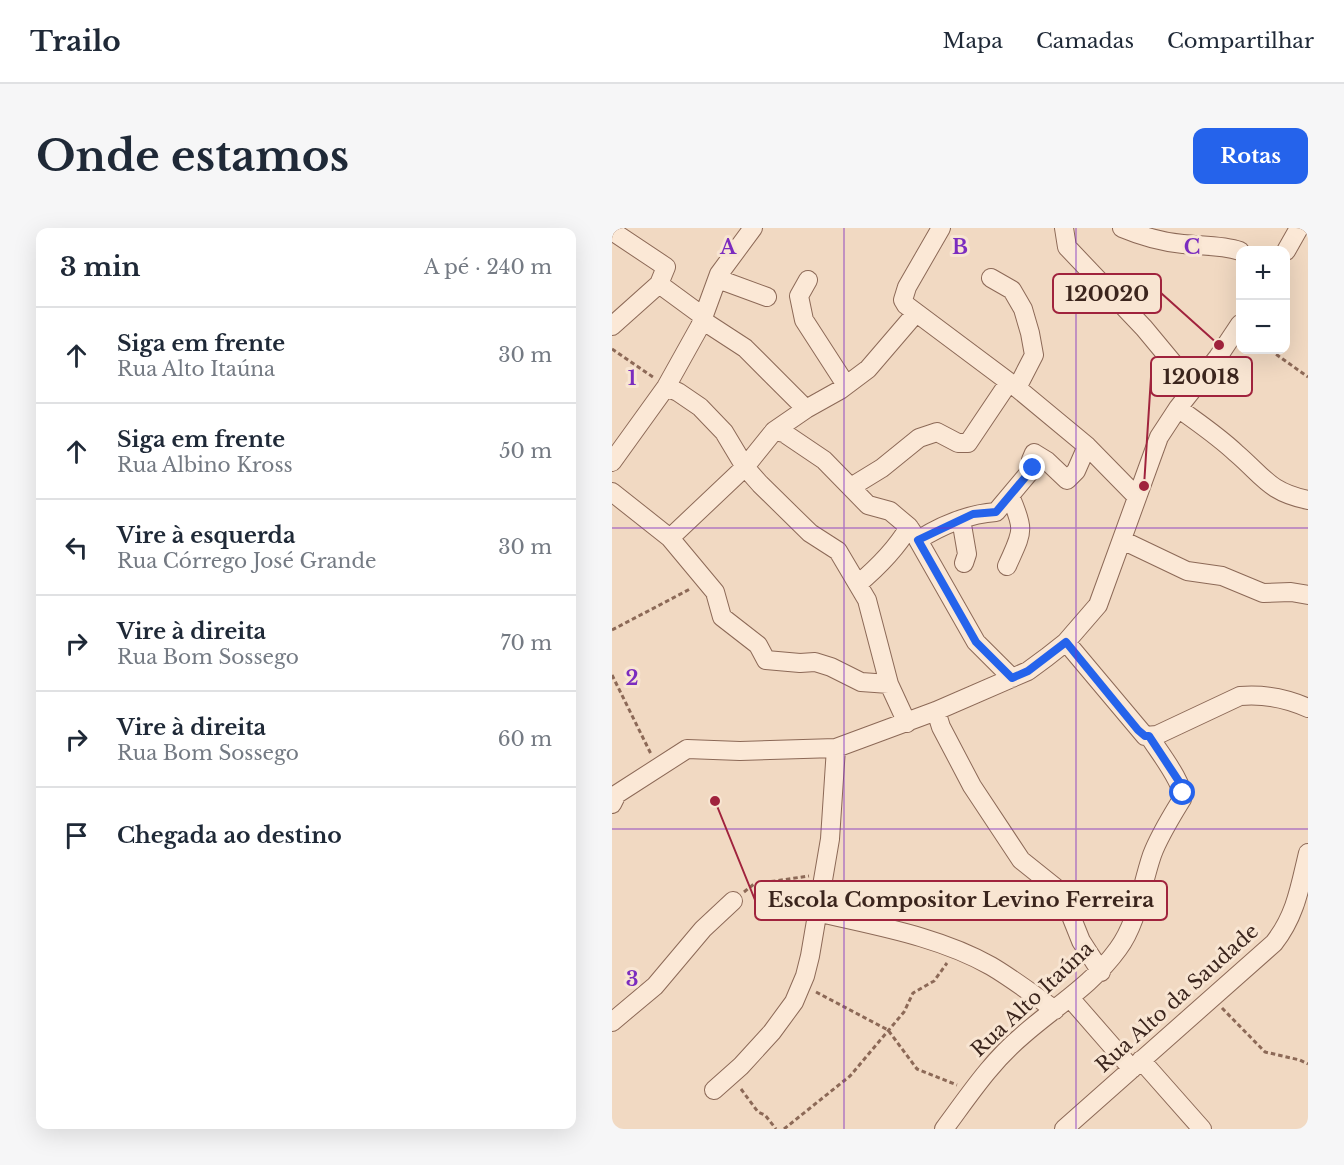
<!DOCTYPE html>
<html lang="pt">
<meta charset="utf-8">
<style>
body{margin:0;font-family:"Libre Baskerville",serif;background:#f6f6f7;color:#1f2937}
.controls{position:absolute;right:18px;top:18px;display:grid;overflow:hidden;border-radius:12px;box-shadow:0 6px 24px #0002}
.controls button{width:54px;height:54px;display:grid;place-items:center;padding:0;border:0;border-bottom:2px solid #e0e1e3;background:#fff;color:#1f2937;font:30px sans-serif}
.stop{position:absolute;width:18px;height:18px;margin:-14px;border:4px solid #2563eb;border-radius:50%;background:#fff}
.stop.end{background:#2563eb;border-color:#fff;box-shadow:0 2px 6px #0008}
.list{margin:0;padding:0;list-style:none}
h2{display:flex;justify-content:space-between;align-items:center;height:78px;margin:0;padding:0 24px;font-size:26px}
h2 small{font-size:20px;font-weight:400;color:#747a83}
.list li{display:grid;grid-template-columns:39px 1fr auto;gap:18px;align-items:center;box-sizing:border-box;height:96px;padding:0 24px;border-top:2px solid #e0e1e3}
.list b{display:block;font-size:22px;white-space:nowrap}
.list p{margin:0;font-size:20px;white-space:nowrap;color:#747a83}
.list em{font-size:20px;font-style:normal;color:#747a83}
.icon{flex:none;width:33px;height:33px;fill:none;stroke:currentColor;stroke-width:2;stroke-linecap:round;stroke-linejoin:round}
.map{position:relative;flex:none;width:696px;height:901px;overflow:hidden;border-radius:12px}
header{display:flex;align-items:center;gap:36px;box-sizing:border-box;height:84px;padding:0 30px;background:#fff;border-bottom:2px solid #e0e1e3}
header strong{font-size:28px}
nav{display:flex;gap:33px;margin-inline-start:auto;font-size:21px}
.intro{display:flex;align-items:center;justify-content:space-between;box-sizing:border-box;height:144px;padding:0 36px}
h1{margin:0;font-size:42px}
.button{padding:15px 27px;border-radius:12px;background:#2563eb;color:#fff;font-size:21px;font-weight:700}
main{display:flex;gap:36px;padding:0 36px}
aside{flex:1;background:#fff;border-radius:12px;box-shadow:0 6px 24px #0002}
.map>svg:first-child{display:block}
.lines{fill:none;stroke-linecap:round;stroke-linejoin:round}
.minor-casing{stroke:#8c6957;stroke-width:20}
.path{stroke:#8c6957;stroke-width:3;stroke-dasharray:4.5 3;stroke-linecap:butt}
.minor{stroke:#fbe8d6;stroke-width:18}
.route{stroke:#2563eb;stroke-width:8}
.grid{fill:none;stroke:#7b2cbf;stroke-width:1.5;stroke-opacity:0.55}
.labels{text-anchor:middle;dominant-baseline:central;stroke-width:6;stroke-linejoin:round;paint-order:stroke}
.street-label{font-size:20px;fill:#3b251d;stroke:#f8e5d2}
.grid-label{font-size:20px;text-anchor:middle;font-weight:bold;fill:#7b2cbf;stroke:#f8e5d2;stroke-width:6;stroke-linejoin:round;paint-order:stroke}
.leader{fill:none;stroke:#a0233d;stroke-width:2}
.callout-dot{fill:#a0233d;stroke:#f8e5d2;stroke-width:2}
.callout{fill:#f8e5d2;stroke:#a0233d;stroke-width:2}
.callout-label{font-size:21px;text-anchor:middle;font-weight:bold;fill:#3b251d}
</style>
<header>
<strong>Trailo</strong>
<nav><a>Mapa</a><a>Camadas</a><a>Compartilhar</a></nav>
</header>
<div class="intro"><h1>Onde estamos</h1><a class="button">Rotas</a></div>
<main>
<aside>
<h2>3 min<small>A pé · 240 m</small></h2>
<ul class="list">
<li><svg class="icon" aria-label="ahead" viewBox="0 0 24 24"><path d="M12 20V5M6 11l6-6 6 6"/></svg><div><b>Siga em frente</b><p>Rua Alto Itaúna</p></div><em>30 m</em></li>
<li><svg class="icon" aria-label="ahead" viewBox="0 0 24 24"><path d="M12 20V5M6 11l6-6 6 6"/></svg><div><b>Siga em frente</b><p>Rua Albino Kross</p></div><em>50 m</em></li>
<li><svg class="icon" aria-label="left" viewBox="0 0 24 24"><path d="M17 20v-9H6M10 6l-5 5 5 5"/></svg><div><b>Vire à esquerda</b><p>Rua Córrego José Grande</p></div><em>30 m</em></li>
<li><svg class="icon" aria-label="right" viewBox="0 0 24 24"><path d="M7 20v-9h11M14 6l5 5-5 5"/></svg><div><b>Vire à direita</b><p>Rua Bom Sossego</p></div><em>70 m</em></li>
<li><svg class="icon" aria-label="right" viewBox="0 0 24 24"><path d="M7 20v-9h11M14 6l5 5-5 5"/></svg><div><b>Vire à direita</b><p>Rua Bom Sossego</p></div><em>60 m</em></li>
<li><svg class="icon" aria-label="arrive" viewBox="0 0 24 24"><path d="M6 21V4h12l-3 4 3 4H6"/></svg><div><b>Chegada ao destino</b></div></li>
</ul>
</aside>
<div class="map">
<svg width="696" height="901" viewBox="0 0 696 901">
<rect width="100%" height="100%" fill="#f1d9c2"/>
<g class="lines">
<defs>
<path id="minor" d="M329 0 295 59 291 72 294 77 405 160 475 218 525 269
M452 0 455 19 532 100 581 159
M510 0C529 8 550 14 571 16 590 18 610 17 628 23
M0 3 54 39 47 56 92 89
M674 23 687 0
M379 50 400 62 411 81 418 105 422 127 405 160
M106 51 155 69
M196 52 187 68 192 92 234 157
M90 92 133 120 194 181
M0 98 47 56
M54 159 66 164 88 179 112 204 133 239 148 256 198 305 226 323 255 372 277 456 295 495
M566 180C585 194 606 208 624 225 652 249 657 264 696 272
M162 203 194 181 228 162 256 141 304 85
M0 234 54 159 88 98 107 46 141 0
M239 259 270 240 307 210 325 204 346 215H356L397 154
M0 264 58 310 103 364 110 389 146 417 154 432 188 435 203 434 219 439 249 454 277 456
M349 291 355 326 352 335
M58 310 133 239 162 203 172 205 212 232 256 277 278 283 297 299
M510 312 575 343 610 348 651 365 679 364 696 367
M395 338C410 304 414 304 398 268
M246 356C265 340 284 321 297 299L303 308
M454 414 533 508 545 507 628 468C652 466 674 470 696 480
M400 450 364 414 306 312C330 297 356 286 384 284L421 240 419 232 422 225 435 233 455 252 464 243 475 218
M324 483 329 499 360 558 409 632 444 660 453 673 469 713 489 744
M0 576 5 566 75 521 128 523 224 520 324 483 416 443 435 429 454 414 486 377 547 209 566 180 606 129 628 96
M204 684C263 698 326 708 379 738 401 751 422 767 443 782
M458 770 520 841
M0 794 43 758 91 701 121 673
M529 832 590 901
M102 862 129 838 160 804 182 774 193 748 198 728 218 611 224 520
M332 901C358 866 378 835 411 807 444 778 480 757 506 721 526 694 529 659 540 627 547 608 559 589 570 571 573 556 546 523 537 508
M452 901 662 715C684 687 688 658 696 625"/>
</defs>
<!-- minor casing -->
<use href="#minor" class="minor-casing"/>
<!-- path -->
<path class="path" d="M0 121 41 149
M658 122 696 149
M0 402 78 361
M0 447 39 526
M132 664 142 656 197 648
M204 764 276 802 305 841 345 857
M610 780 653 824 688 832 696 836
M129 861 146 884 153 887 164 901
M172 901 238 848 292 784 301 765 322 753 335 735"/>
<!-- minor -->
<use href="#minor" class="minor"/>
</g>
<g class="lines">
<!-- route -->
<path class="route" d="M421 240 384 284 361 286 306 312 364 414 400 450 416 443 454 414 526 502 533 508H537L568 555 571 565"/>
</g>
<!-- grid -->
<path class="grid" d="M232 0V901M464 0V901M0 300H696M0 601H696"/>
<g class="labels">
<!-- street labels -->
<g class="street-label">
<text transform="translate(565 770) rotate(-42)">Rua Alto da Saudade</text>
<text transform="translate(420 771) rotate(-43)">Rua Alto Itaúna</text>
</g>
</g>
<g class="grid-label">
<text x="116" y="26">A</text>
<text x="348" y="26">B</text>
<text x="580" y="26">C</text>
<text x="20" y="157">1</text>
<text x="20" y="457">2</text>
<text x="20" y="758">3</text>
</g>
<!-- callouts -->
<path class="leader" d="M607 117L549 65M532 258L539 149M103 573L143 672"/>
<g class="callout-dot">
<circle cx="607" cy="117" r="6"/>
<circle cx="532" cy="258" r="6"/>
<circle cx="103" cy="573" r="6"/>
</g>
<g class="callout">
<rect x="441" y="46" width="108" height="39" rx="6"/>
<rect x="539" y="129" width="101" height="39" rx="6"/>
<rect x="143" y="653" width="412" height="39" rx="6"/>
</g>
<g class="callout-label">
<text x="495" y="73">120020</text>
<text x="589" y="156">120018</text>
<text x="349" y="679">Escola Compositor Levino Ferreira</text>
</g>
</svg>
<div class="controls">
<button>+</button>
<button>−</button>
</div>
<div class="stop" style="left:571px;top:565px"></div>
<div class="stop end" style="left:421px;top:240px"></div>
</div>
</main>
